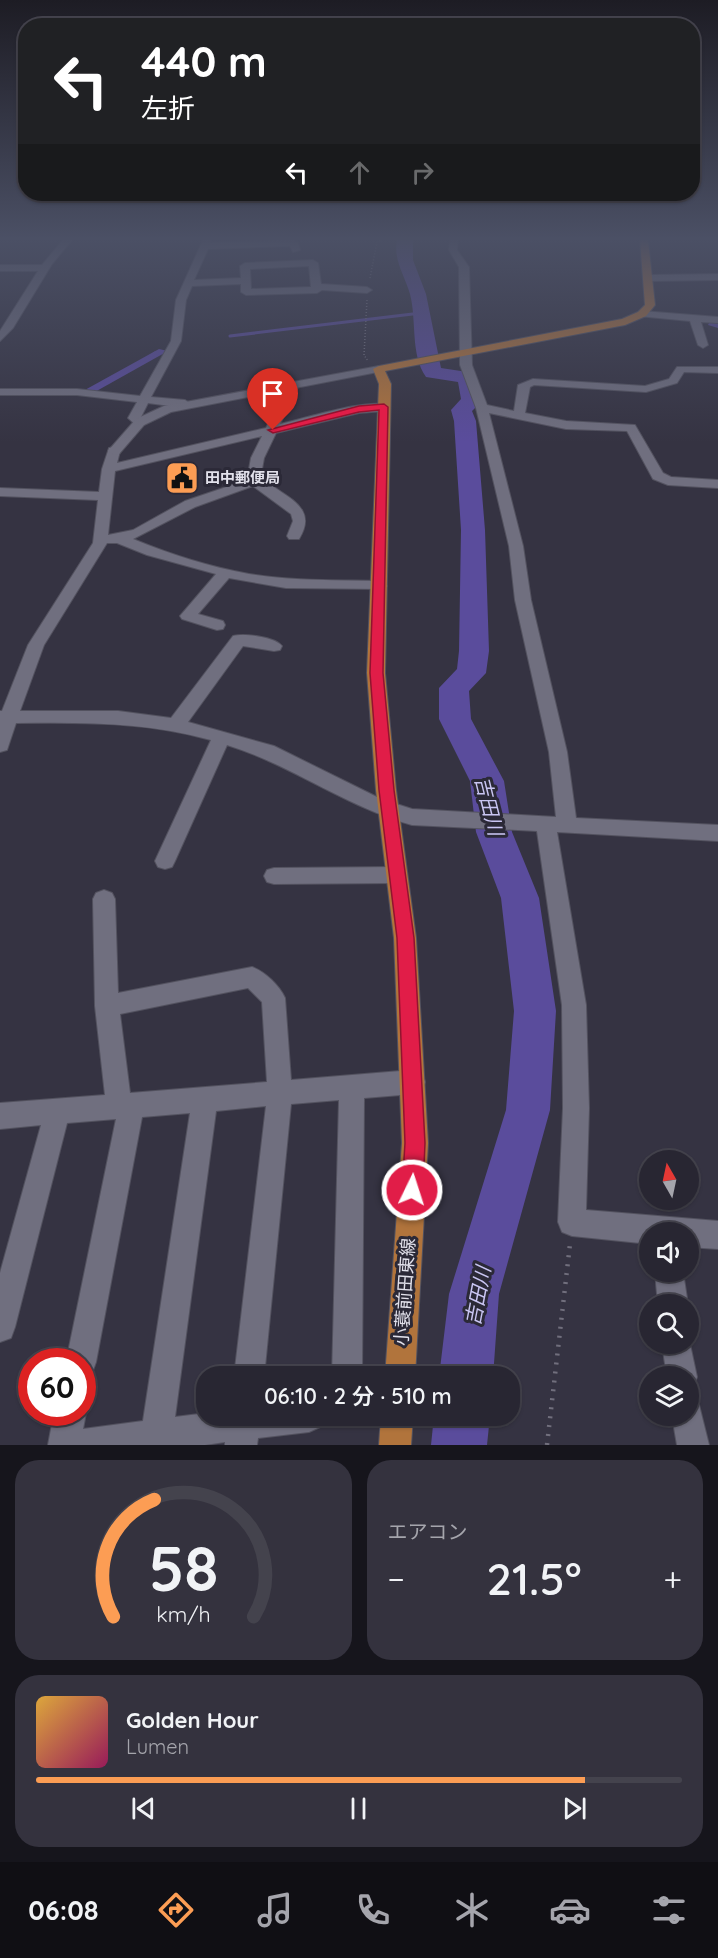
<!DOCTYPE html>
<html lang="ja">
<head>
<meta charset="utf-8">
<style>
  body { margin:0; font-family:Quicksand,"Noto Sans JP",sans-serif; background:#34323e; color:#f1f3f6; height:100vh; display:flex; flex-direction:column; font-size:22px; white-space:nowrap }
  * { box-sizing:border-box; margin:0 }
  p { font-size:20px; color:#a5a5ac }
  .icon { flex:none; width:33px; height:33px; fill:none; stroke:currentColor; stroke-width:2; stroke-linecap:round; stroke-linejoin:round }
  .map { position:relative; height:1445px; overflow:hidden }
  .details { display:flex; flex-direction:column; gap:15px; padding:15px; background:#16151c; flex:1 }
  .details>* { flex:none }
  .guide { position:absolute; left:18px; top:18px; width:682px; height:183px; border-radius:24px; box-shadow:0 2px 4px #0004,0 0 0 2px #44434d; background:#202124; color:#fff; overflow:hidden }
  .needle { width:39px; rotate:351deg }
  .fabs { position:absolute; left:639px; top:1150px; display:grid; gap:12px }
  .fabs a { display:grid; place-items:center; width:60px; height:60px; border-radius:50%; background:#282632; box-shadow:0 2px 4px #0004,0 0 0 2px #44434d; font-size:30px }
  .speed { position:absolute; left:18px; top:1348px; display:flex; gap:12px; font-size:30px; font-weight:700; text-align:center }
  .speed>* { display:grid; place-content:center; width:78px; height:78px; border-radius:50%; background:#282632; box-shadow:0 2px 4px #0004,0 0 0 2px #44434d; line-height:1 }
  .speed .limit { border:9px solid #d22; background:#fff; color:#111 }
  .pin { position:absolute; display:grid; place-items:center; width:51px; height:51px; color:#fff; margin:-62px -26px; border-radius:50% 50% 50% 0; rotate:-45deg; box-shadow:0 0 6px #0007 }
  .pin .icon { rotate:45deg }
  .me { position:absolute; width:66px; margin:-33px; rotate:4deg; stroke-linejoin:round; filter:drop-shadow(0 0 4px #0008) }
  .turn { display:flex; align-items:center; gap:21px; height:126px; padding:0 24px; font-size:27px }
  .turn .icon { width:78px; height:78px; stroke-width:2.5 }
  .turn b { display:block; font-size:42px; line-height:51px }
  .lanes { display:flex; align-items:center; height:57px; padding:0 24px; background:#0003; justify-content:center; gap:30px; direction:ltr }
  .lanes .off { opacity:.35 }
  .big { font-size:45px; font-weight:600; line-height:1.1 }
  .details .card { flex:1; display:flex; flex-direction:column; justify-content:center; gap:9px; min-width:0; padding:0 21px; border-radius:24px; background:#34323e }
  .details .dial { align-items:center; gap:0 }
  .dial svg { height:156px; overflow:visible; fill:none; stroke:#44434d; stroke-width:7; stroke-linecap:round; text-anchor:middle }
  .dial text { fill:#f1f3f6; stroke:none }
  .song { display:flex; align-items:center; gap:18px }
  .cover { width:72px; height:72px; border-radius:9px; background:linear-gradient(135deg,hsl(40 70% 55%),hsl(330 70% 35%)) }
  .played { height:6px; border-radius:3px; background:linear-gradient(90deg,#fc9d54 85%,#44434d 85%) }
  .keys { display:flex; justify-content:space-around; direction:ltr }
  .heat { display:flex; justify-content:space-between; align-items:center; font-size:33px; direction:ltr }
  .details .tiles { flex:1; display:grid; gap:15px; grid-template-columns:1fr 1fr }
  .card:last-child { grid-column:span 2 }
  .trip { position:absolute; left:196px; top:1366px; width:324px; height:60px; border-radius:24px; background:#282632; box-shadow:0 2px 4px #0004,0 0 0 2px #44434d; font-weight:600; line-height:60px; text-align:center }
  .dock { display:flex; height:96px; justify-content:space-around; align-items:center; background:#100f14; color:#a5a5ac }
  .dock .icon { width:42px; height:42px }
  .dock .active { color:#fc9d54 }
  .dock b { font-size:27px; color:#f1f3f6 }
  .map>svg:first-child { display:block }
</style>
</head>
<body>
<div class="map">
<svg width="718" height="1445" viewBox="0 0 718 1445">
  <rect width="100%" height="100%" fill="#353342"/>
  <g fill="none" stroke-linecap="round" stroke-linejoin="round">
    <g stroke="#5a4c9c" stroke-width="3">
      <polyline points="230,336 421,313"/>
      <polyline points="146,360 155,353"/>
    </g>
    <g fill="#5a4c9c" fill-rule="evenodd">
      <polygon points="718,322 718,328 708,325 709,323"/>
      <polygon points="159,349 168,351 93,393 83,391"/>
    </g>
    <g fill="#5a4c9c" fill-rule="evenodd">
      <path d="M397,240h16v20l13,34 15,74 33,5 8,28 -10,10 4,10 9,109 4,121 -3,22 -17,18 2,28 33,62 8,51 27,66 17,113 -6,99 -51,184 -6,83h-54l10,-83 57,-184 8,-99 -13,-113 -25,-66 -6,-51 -31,-62v-31l18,-19 2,-18 2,-121 -7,-109 -3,-11 10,-11 -3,-17 -32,-5c-16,-23 -9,-56 -16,-83 -5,-18 -17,-34 -13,-54z"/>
      <polygon points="434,1416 490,1416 487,1445 431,1445"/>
    </g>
    <g stroke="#53525f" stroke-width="2">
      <g id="street">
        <polygon points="63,240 72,240 52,264 13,328 0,341 0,331 38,271 0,271 0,265 42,265"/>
        <path d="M203,240h8l-1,3 84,-3 4,3 2,7 -7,2 -3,-6 -82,3 -14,31 47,-2 -1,-12 5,-3 68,-3 5,3 3,21 46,3 5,3 -5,3 -45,-3 -5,3 -71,2 -5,-3v-8l-49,2 -6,14 -5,41 -30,56 34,3 6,4 -6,4 -37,-5 -7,14 5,5 -2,3h-8l-8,-7 9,-16 -60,-7h-77v-6h77l63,7 31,-55 5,-41zM309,266l2,21 -60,2 -1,-20z"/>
        <path d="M450,240h8l-1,10 12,17 3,98 15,40 27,6 4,-26 15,-6 112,7 24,-7 8,-12h41v6l-34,-1 -7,11 -31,9 -112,-7 -4,2 -5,26 41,8 69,4 28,48 8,4 47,3v8l-50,-3 -15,-6 -26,-48 -61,-2 -77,-16 34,133 8,54 36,152 9,66 142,7v16l-161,-9 29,173 3,103 -3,102 132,11v28l-30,-2v-14h-38v11l-78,-8 -10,-4 -4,-10 5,-114 -1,-103 -25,-174 -125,-6c-66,-18 -120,-60 -185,-80l-52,116 -3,6 -7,2 -7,-2 -3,-6 56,-121c-64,-18 -128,-18 -195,-17l-9,27 -7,2v-41h2l26,-66 65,-102 5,-43 -98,-4v-8l99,4 3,-23 7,-21 5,-1 6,4 -3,12 149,-35 21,-43 6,-3 6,3 -19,39c20,-4 97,-29 110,-17l-6,4 -25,2 -83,20 -12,25 -4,22 7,2c22,17 51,26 32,57h-10l-2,-3 6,-15 -2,-7 -38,-28 -58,21 -62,32c36,15 77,28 116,35 43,7 87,6 130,7l5,2 3,3 -3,3 -98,-1 -57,-10 -31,36 25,7 2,4 -2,4 -6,1 -35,-11 -2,-3 36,-42 -69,-19 -30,-12h-10l-63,102 -24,66h98l53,7 62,-82c11,-3 42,1 49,10l-2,4 -6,1 -31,-5 -55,76 86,24 107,53 31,10 144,8 -7,-65 -34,-152 -6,-54 -33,-138 -16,-43 -1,-98 -10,-17zM262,436l-11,22 -4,22 -62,21 -52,29 -25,5 7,-64z"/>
        <polygon points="718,274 718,280 648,281 643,278 648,275"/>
        <polygon points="642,311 718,317 718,323 701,322 708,345 703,348 698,345 690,321 638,316 638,312"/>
        <polygon points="397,867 404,869 407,875 404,881 397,883 274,884 267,882 264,876 267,870 274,868"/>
        <path d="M104,890l8,3 3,6 3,94 134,-26c13,5 27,18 33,31l6,82 122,-10 9,3 3,9 -3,9 -9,3 -49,4 -2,279h-30l7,-277 -48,4 -27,273h-30l32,-271 -50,5 -41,306 32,-4v3h118l-5,11 -11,5 -51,6 -1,7h-32v-3l-20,3h-157l6,-32h28v-8l4,8 -3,16 60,-8 47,-308 -48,4 -46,245 -4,11 -10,4v-15h-16l50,-243 -49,4 -52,204 -4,11 -11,4v-69l41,-148 -41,4v-26l105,-8 -10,-89 -2,-107 3,-6zM248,988l14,14 5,80 -137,11 -10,-79z"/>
        <polygon points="655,1272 683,1272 688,1305 658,1305"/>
        <polygon points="688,1335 697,1377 693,1388 688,1390 688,1377 667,1377 662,1344 688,1344"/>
        <polygon points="688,1400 699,1405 709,1445 677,1445 672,1416 688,1416"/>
      </g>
    </g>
    <g stroke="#53525f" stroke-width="2">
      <polygon id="secondary" points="379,366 383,367 383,371 171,412 144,425 119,454 114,455 108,451 136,419 164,406"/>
    </g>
    <g stroke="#53525f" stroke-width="2">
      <g id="primary">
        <polygon points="640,240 648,240 655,305 646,316 625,325 385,371 391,384 385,673 396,790 416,938 428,1143 415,1377 385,1377 402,1143 394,938 376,790 367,673 379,384 373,369 379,366 622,319 638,312 645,305"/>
        <polygon points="381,1416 413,1416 411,1445 379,1445"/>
      </g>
    </g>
    <g stroke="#716f7d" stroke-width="1.5" stroke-dasharray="1 2" stroke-linecap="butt">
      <polyline points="370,278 377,242 381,240"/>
      <polyline points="367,300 364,355 368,361"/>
    </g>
    <polyline stroke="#716f7d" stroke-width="4.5" stroke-dasharray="2 7" stroke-linecap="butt" points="547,1445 570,1244"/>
    <use href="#street" fill="#706f7f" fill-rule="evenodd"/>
    <use href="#secondary" fill="#706f7f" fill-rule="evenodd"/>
    <use href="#primary" fill="#b1743c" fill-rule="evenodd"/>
  </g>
  <linearGradient id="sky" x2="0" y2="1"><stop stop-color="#1d1c24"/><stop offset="0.54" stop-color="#4b5065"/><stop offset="1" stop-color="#4b5065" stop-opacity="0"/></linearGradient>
  <rect width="718" height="442" fill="url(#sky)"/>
  <polygon fill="#e11d48" stroke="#92132f" stroke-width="1.5" points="384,404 388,407 383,673 394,790 414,938 425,1143 423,1190 420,1197 412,1200 405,1197 402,1190 405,1143 397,938 379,790 370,673 379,410 359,412 273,433 268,430 359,406"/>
  <defs>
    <g id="civic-square" transform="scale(1.725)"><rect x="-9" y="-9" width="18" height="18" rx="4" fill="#fc9d54" stroke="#2b2937"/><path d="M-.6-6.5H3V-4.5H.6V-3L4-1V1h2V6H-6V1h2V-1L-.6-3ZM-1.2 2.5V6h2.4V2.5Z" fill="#111"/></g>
  </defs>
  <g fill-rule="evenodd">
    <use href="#civic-square" x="182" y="478"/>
  </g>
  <g text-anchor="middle" stroke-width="6" stroke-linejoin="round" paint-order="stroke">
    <g font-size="15" font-weight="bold" fill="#e2e1eb" stroke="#2b2937" text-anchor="start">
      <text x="205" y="483">田中郵便局</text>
    </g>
    <g font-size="18" fill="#e2e1eb" stroke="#2b2937">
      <text transform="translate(405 1292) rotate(-86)" y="6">小蓑前田東線</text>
    </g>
    <g font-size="20" font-style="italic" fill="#c9c5f2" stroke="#2b2937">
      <text transform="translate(489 806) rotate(76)" y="7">吉田川</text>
      <text transform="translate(478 1296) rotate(-79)" y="7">吉田川</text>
    </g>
  </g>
</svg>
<div class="fabs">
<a><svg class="needle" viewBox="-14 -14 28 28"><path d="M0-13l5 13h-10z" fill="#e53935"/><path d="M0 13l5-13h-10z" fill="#a5a5ac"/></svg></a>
<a><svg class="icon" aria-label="sound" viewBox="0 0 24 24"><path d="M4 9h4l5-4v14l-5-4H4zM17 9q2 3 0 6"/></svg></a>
<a><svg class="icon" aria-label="search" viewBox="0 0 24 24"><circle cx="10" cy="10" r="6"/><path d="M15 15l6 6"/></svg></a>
<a><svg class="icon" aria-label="layers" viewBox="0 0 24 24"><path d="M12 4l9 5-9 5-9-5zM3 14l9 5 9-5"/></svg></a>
</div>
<div class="speed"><div class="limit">60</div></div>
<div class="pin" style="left:273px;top:430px;background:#d93025"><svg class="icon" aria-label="arrive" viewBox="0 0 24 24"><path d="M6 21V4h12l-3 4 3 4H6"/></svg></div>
<svg class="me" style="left:412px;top:1190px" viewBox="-20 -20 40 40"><circle r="17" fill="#e11d48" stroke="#fff" stroke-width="3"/><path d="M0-11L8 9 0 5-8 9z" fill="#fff"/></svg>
<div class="trip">06:10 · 2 分 · 510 m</div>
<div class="guide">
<div class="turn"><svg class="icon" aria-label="left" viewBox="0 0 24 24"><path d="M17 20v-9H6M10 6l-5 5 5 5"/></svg><div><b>440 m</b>左折</div></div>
<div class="lanes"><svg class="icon" aria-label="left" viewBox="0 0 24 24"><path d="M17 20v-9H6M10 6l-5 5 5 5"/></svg><svg class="icon off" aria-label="ahead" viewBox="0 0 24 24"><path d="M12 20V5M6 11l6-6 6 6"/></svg><svg class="icon off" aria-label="right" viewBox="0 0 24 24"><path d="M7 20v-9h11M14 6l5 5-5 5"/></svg></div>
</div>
</div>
<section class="details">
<div class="tiles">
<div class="card dial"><svg viewBox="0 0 100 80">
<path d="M14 69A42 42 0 1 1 86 69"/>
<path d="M14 69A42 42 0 0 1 35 9" stroke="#fc9d54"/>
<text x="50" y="56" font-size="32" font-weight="700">58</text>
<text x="50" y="72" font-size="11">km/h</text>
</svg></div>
<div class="card"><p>エアコン</p>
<div class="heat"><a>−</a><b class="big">21.5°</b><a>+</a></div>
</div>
<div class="card">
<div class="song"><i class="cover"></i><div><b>Golden Hour</b><p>Lumen</p></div></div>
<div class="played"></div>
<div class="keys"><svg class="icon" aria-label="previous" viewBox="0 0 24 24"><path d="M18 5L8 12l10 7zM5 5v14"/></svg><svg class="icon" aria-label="pause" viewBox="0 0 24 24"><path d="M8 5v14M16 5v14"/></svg><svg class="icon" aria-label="next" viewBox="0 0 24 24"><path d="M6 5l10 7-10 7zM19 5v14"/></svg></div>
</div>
</div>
</section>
<nav class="dock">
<b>06:08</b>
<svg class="icon active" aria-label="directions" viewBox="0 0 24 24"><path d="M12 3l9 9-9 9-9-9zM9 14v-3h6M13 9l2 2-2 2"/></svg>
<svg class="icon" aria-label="music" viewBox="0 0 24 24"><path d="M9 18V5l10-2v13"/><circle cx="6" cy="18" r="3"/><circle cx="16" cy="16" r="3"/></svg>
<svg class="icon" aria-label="phone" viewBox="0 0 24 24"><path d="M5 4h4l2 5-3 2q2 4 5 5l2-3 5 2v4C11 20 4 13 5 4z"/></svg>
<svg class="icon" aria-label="climate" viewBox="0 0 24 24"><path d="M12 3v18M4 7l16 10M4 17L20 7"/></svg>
<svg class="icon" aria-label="car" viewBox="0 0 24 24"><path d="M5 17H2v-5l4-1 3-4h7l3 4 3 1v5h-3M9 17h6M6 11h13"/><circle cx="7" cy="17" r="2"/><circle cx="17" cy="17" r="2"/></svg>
<svg class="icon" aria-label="filters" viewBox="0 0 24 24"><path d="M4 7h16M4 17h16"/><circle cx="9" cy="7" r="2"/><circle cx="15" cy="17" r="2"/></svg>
</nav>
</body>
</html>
